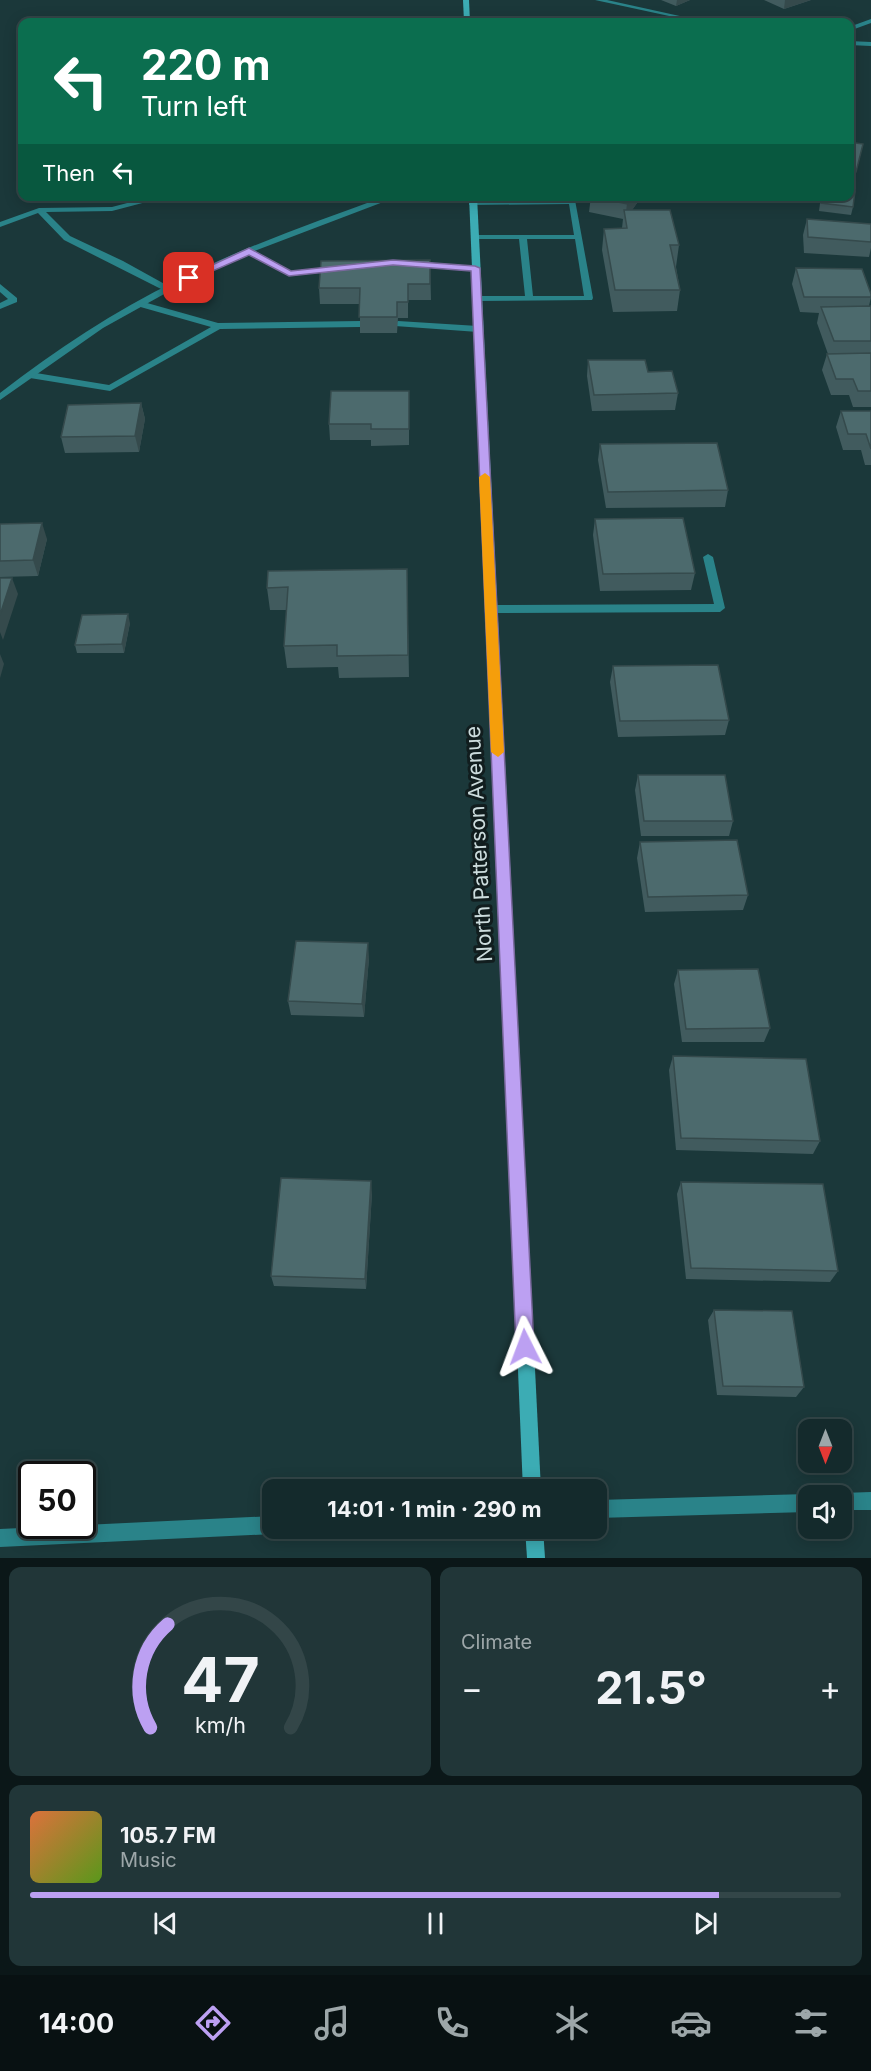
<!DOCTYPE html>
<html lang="en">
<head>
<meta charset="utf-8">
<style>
  body { margin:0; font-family:Inter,sans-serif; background:#213638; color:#f1f3f6; height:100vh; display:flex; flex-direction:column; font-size:22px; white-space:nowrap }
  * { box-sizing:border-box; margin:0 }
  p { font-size:20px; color:#9da7a9 }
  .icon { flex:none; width:33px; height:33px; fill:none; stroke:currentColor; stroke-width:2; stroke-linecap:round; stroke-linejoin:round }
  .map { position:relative; height:1558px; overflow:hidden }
  .details { display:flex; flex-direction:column; gap:9px; padding:9px; background:#0b1718; flex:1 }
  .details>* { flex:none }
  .hud { position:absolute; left:18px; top:18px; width:836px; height:183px; border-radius:12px; box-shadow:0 3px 15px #0003,0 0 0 2px #334648; background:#0b6e4f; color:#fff; overflow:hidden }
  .needle { width:39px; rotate:180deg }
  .fabs { position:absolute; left:798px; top:1419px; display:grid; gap:12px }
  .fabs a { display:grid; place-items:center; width:54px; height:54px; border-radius:12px; background:#142a2c; box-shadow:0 3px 15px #0003,0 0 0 2px #334648; font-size:30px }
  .speed { position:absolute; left:18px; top:1461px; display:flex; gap:12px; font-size:30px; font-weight:700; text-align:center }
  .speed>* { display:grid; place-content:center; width:78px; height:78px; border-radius:50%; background:#142a2c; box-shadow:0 3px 15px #0003,0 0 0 2px #334648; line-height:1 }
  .speed .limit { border:3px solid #111; border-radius:9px; background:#fff; color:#111 }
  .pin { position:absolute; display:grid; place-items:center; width:51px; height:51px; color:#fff; margin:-26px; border-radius:12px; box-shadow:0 3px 9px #0006 }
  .me { position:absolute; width:66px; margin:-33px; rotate:357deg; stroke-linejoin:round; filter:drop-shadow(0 0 4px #0008) }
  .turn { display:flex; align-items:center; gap:21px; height:126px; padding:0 24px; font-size:27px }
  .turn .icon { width:78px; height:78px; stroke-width:2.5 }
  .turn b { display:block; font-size:42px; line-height:51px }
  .then { display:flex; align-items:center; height:57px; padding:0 24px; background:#0003; gap:12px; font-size:22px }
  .big { font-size:45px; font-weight:700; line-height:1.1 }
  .details .card { flex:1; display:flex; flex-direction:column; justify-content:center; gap:9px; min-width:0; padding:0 21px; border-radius:12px; background:#213638 }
  .details .dial { align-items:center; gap:0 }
  .dial svg { height:156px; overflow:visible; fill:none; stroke:#334648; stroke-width:7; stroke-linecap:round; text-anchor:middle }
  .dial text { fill:#f1f3f6; stroke:none }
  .song { display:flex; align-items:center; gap:18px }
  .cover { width:72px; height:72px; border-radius:9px; background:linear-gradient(135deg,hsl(20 70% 55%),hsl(90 70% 35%)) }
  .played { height:6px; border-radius:3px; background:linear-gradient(90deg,#bca0f2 85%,#334648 85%) }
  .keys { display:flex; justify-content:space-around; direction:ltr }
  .heat { display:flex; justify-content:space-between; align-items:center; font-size:33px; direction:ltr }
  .details .tiles { flex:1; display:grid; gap:9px; grid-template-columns:1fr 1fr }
  .card:last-child { grid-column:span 2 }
  .trip { position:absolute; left:262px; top:1479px; width:345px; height:60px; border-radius:12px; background:#142a2c; box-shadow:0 3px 15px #0003,0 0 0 2px #334648; font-weight:700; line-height:60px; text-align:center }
  .menu { display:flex; height:96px; justify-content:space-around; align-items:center; background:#081112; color:#9da7a9 }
  .menu .icon { width:42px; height:42px }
  .menu .current { color:#bca0f2 }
  .menu b { font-size:27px; color:#f1f3f6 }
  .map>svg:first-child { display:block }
</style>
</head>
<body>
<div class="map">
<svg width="871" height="1558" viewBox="0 0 871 1558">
  <rect width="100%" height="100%" fill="#1b383a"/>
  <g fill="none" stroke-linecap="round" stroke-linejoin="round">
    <g fill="#2a8389" fill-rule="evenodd">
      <polygon points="154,196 169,196 112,211 46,212 70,236 123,261 170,287 171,289 167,292 64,240 38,213 0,227 0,222 39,208 112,207"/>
      <path d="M575,200l18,98 -1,2 -118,1 -1,-2 4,-3h48l-6,-57h-48v-4h103l-5,-31 -97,1h-3v-4zM527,239h48l9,57h-51z"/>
      <polygon points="246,249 252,249 290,271 335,267 339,269 335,271 289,276 246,253"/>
      <polygon points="412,262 475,266 479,268 475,270 415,266 412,266"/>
      <polygon points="0,284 17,298 17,302 0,309 0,303 8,299 0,292"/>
      <polygon points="140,301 218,323 360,321 364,324 360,327 220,329 110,391 30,378 25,375 30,372 109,385 211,327 137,306 137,302"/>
      <polygon points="398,321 478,326 482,329 478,332 395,326 394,324"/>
      <polygon points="708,554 713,557 725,608 720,612 491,613 486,609 491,605 714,604 703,557"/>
    </g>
    <g fill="#2a8389" fill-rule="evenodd">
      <polygon points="595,0 607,0 707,22 697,22"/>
      <polygon points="871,19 871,23 849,31 849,27"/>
      <polygon points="849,41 871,42 871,46 849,45"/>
      <polygon points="871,1492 871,1510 842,1510 842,1496 837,1496 842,1493"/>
      <polygon points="808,1494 811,1496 808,1496 808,1512 597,1518 597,1500"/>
      <polygon points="273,1516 273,1528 280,1528 279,1531 273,1534 0,1547 0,1529"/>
    </g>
    <path fill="#2a8389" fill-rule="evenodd" d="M386,196h13l-142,54 -73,33 -81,45 -103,72v-7c56,-43 114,-82 178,-113 67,-34 138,-58 208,-84z"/>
    <g fill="#3cacb4" fill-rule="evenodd">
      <polygon points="463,0 469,0 470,22 464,22"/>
      <polygon points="469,196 477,196 541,1490 523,1490"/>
      <polygon points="525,1528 543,1528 545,1558 527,1558"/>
    </g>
  </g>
  <g fill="#415b5e">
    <polygon points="661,0 690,0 676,6"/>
    <polygon points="764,0 811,0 784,9"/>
    <polygon points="849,142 863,144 852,187 849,187"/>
    <polygon points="591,196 642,196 632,210 679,245 676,267 680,290 677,311 613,312 602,250 604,229 622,228 623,219 589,212"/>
    <polygon points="821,196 849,196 853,207 851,215 819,211"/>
    <polygon points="807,219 871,227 871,248 869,257 804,253 803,235"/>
    <polygon points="430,260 431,300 408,300 408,318 398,318 397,333 360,333 360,304 320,304 319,288"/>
    <polygon points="796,268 871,297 869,306 871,307 871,407 853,407 849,395 831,395 822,370 827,354 828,354 817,323 819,313 800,312 792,284"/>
    <polygon points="588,360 648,372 678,393 675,410 592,411 587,376"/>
    <polygon points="409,391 409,445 371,446 371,440 330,440 329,424"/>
    <polygon points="141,403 145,419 139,452 65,453 61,437"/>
    <polygon points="841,411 871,411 871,465 865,465 861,450 843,450 836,427"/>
    <polygon points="600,444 728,490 725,507 606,508 598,460"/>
    <polygon points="595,519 695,573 691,590 600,591 593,535"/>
    <polygon points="0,524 47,539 38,576 0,577"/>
    <polygon points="407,569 409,677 339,678 338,667 287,668 284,646 287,610 270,610 267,588"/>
    <polygon points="130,623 124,653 77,653 75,645"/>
    <polygon points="613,666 729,720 725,735 618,737 610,682"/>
    <polygon points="638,775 733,821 729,836 641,836 635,790"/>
    <polygon points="640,842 748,895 743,910 645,912 637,858"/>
    <polygon points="369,958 364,1017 291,1015 288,1001"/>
    <polygon points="678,970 770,1028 764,1042 682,1042 674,984"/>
    <polygon points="673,1056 820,1141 813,1154 676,1150 669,1070"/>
    <polygon points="681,1182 838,1271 830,1282 686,1279 677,1194"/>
    <polygon points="372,1193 366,1289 274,1286 271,1276"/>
    <polygon points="714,1310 804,1387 796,1397 717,1395 708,1320"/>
  </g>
  <g fill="#354a4c">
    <polygon points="677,0 690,0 676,6"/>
    <polygon points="785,0 811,0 784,9"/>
    <polygon points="633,196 642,196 625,220 627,204"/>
    <polygon points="141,403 145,419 139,452 135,436"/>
    <polygon points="42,523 47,539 38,576 33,560"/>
    <polygon points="12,578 18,594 3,640 0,632 0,615"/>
    <polygon points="128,614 130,623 124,653 122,644"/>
    <polygon points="0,654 4,664 0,678"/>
    <polygon points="368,943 369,958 364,1017 362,1004"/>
    <polygon points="371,1181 372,1193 366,1289 365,1279"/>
  </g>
  <g fill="#4c6a6d" stroke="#354a4c" stroke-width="1.5">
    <polygon points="849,142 863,144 856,172 849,171"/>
    <polygon points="849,190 855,191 853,207 821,203 822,196 849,196"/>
    <polygon points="591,196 633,196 627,204"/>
    <polygon points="624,210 670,210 679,245 670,245 680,290 615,290 604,229 627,228"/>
    <polygon points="807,219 871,224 871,242 808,237"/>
    <polygon points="430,260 430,284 408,284 408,302 397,302 397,317 359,317 360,288 319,288 321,261"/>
    <polygon points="796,268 862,269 871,294 871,297 804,297"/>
    <polygon points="871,306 871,341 834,341 821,307"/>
    <polygon points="871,353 871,391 858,391 853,379 836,379 827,354"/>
    <polygon points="588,360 645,360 648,372 672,371 678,393 594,395"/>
    <polygon points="331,391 409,391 409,429 371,429 371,424 329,424"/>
    <polygon points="141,403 135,436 61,437 68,405"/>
    <polygon points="841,411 871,411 871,449 866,434 848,434"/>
    <polygon points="717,443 728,490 608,492 600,444"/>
    <polygon points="683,518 695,573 603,574 595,519"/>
    <polygon points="42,523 33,560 0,561 0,524"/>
    <polygon points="407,569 408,655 337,656 337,645 284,646 288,587 267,588 268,571"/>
    <polygon points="0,578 12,578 0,615"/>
    <polygon points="128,614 122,644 75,645 82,615"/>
    <polygon points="718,665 729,720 620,721 613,666"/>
    <polygon points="638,775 725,775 733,821 644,821"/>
    <polygon points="737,840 748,895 648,897 640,842"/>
    <polygon points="296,941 368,943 362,1004 288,1001"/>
    <polygon points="758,969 770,1028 686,1029 678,970"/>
    <polygon points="673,1056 806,1059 820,1141 681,1138"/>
    <polygon points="281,1178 371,1181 365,1279 271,1276"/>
    <polygon points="681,1182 823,1184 838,1271 691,1268"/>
    <polygon points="714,1310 792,1311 804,1387 723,1386"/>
  </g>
  <polygon fill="#bca0f2" stroke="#7a689d" stroke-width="1.5" points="249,248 291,271 393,260 475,266 480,268 534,1347 532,1353 525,1356 519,1353 516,1347 471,271 393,265 289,276 249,255 192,280 184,278"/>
  <polygon fill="#f59e0b" points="485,473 490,477 504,752 498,757 491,752 479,477"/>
  <g text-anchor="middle" stroke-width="6" stroke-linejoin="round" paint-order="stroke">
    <g font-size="21" fill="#ccdcdd" stroke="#111d1e">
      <text transform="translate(479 844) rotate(-93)" y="7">North Patterson Avenue</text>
    </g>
  </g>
</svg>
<div class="fabs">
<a><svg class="needle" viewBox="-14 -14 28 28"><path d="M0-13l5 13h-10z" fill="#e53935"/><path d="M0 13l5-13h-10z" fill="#9da7a9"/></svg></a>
<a><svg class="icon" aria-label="sound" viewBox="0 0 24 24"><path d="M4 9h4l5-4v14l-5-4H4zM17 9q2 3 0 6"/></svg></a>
</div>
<div class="speed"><div class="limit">50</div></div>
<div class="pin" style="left:189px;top:278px;background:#d93025"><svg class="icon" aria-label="arrive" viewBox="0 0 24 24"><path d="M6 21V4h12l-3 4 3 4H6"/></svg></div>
<svg class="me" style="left:525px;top:1347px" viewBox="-20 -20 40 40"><path d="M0-17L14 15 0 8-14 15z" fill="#bca0f2" stroke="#fff" stroke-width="4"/></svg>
<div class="trip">14:01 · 1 min · 290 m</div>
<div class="hud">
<div class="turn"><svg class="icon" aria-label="left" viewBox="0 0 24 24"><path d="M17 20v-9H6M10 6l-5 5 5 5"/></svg><div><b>220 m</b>Turn left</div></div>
<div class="then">Then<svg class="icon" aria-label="left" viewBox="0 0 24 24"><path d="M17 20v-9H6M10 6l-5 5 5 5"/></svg></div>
</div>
</div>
<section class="details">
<div class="tiles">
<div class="card dial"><svg viewBox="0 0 100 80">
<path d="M14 69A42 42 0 1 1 86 69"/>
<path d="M14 69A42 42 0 0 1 23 16" stroke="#bca0f2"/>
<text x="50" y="56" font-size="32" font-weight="700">47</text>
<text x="50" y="72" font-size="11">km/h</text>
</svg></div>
<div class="card"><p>Climate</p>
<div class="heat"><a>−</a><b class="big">21.5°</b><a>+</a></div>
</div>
<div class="card">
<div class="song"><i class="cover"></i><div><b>105.7 FM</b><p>Music</p></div></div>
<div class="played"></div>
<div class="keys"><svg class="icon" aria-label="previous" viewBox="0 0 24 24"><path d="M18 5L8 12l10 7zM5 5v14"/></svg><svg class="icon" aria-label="pause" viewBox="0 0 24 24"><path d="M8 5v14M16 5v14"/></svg><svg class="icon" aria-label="next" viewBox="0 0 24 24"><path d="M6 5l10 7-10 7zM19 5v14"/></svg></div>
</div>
</div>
</section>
<nav class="menu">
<b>14:00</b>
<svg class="icon current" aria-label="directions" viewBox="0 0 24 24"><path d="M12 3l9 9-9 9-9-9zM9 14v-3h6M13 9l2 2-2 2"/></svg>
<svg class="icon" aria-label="music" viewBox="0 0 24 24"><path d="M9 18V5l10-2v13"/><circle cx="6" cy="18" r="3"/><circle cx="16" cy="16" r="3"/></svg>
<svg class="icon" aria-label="phone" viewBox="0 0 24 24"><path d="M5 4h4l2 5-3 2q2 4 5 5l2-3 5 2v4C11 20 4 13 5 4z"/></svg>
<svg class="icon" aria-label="climate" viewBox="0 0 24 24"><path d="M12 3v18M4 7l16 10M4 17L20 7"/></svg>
<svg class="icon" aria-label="car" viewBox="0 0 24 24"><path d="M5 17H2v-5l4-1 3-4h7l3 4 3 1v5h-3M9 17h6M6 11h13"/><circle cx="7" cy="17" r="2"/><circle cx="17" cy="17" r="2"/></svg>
<svg class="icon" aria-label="filters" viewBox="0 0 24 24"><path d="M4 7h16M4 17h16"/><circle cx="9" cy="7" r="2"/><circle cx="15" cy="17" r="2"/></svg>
</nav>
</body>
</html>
